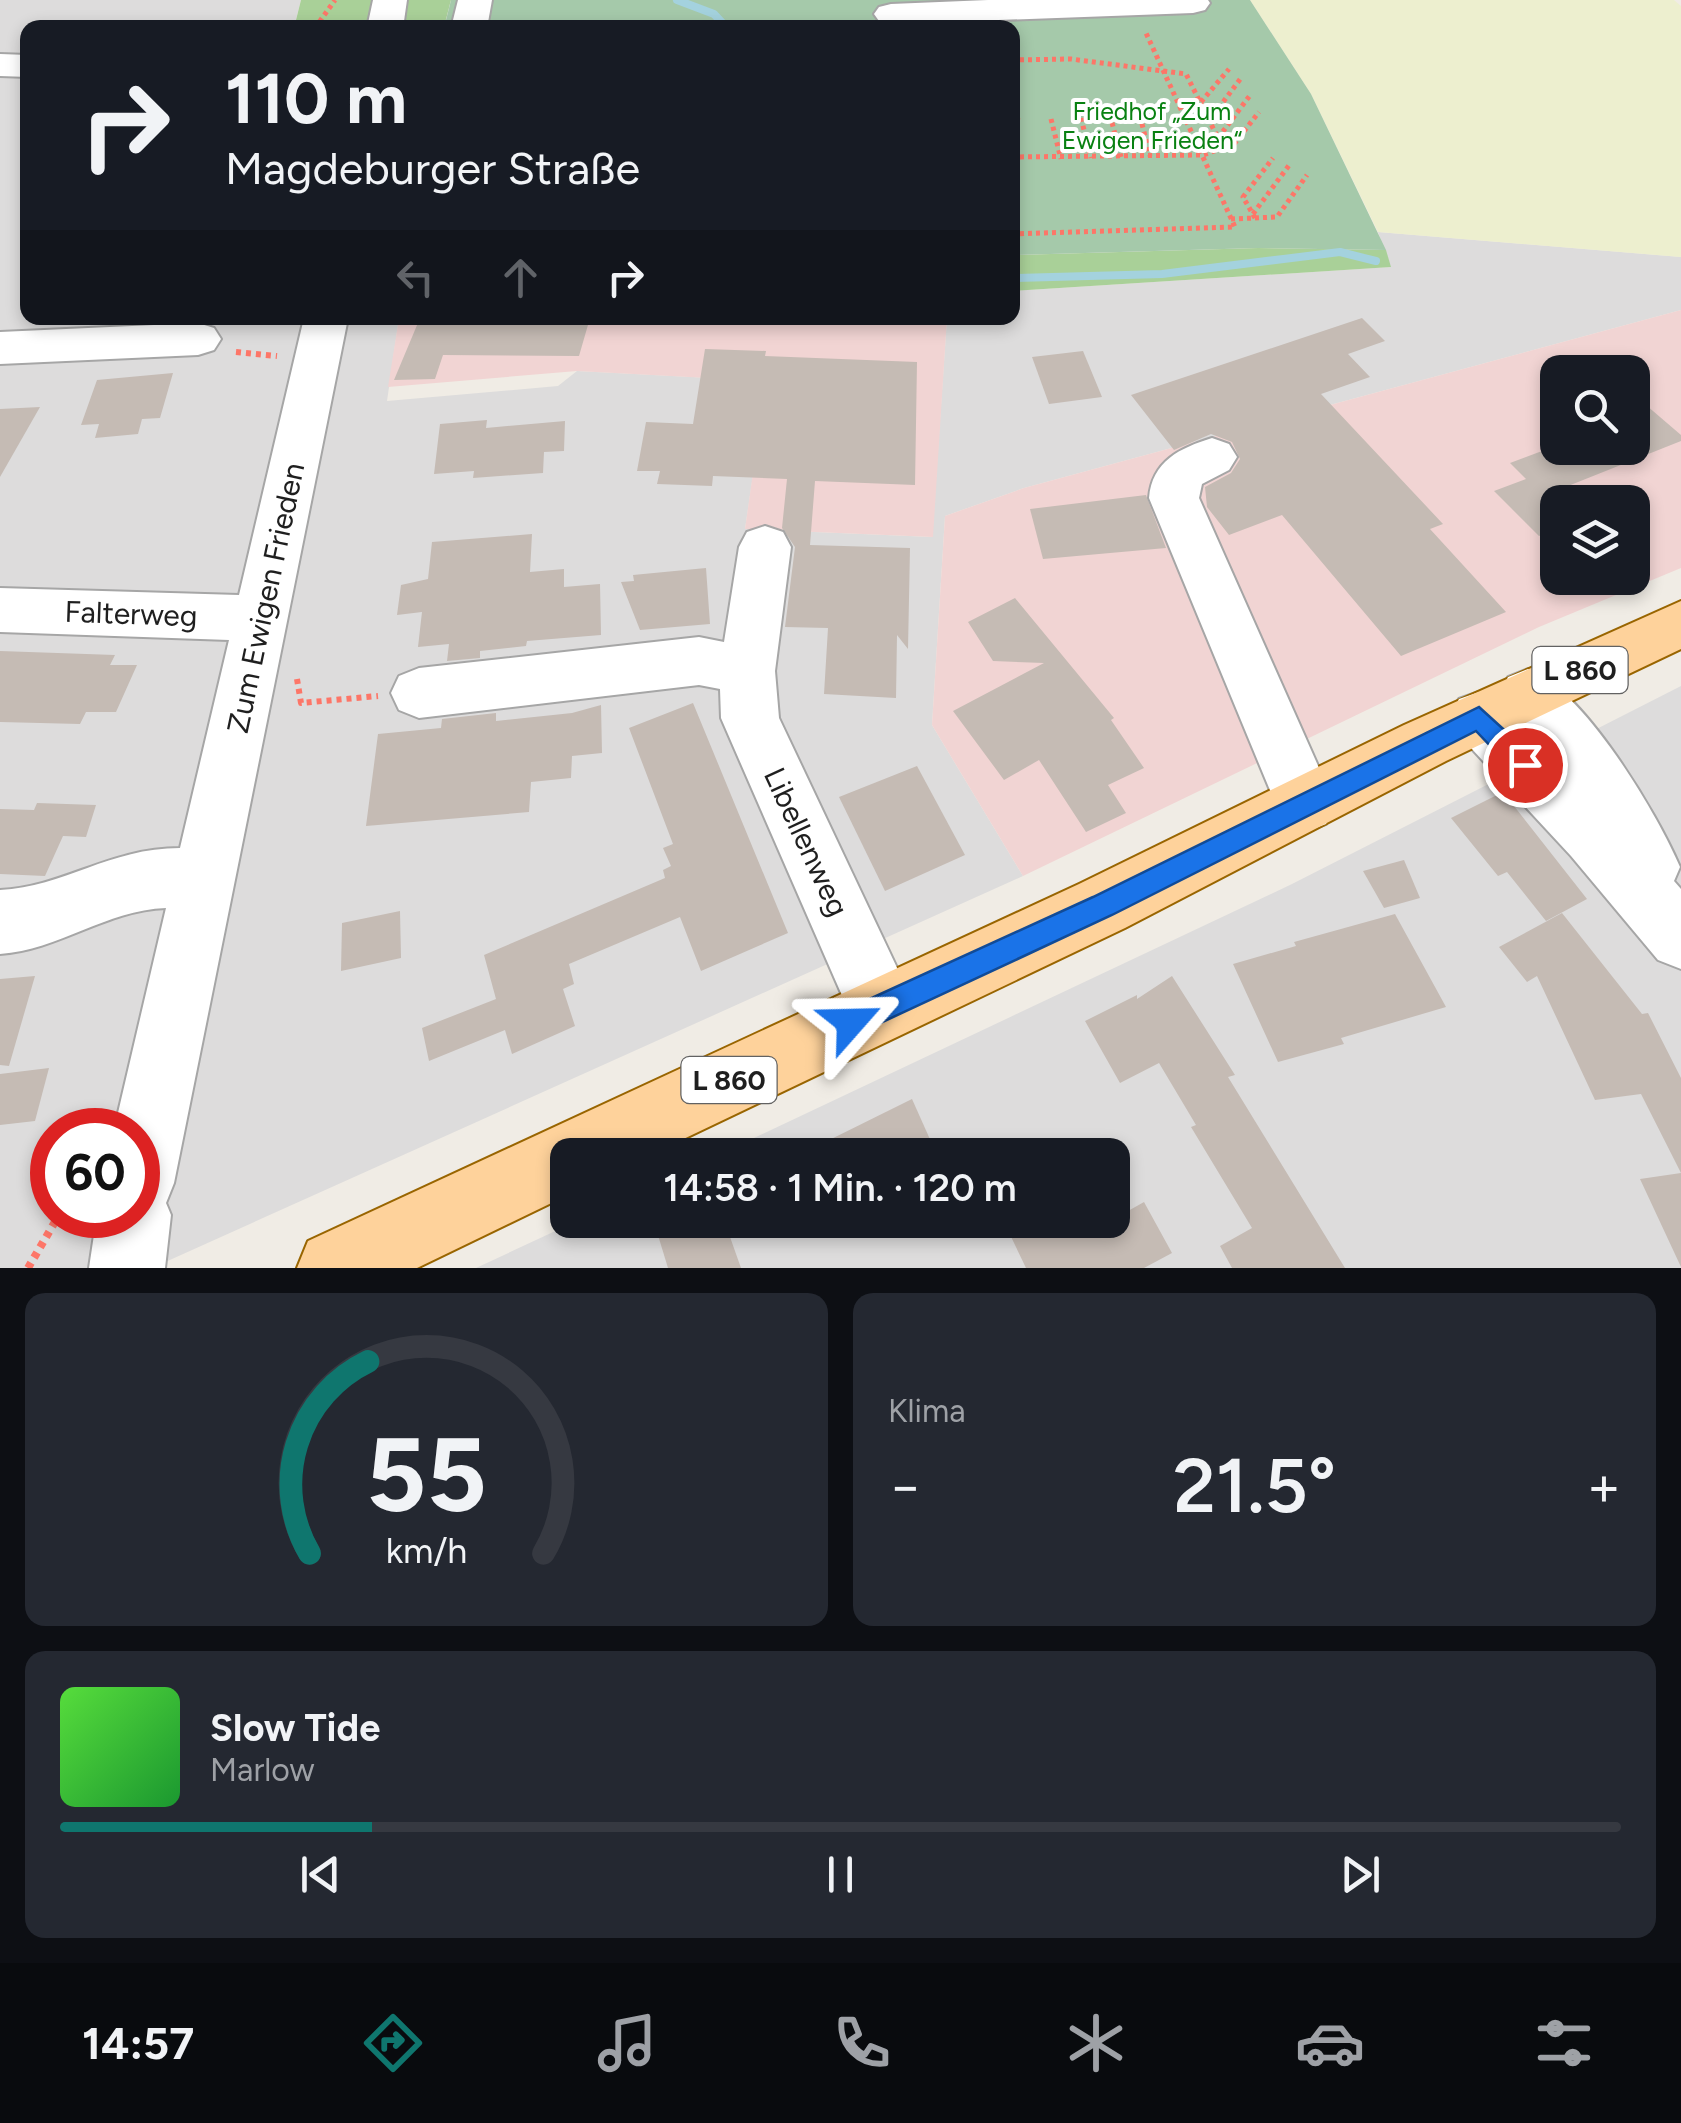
<!DOCTYPE html>
<html lang="de">
<head>
<meta charset="utf-8">
<style>
  body { margin:0; font-family:Figtree,sans-serif; background:#242831; color:#f1f3f6; height:100vh; display:flex; flex-direction:column; font-size:38px; white-space:nowrap }
  * { box-sizing:border-box; margin:0 }
  p { font-size:32px; color:#9ea1a6 }
  .icon { flex:none; width:55px; height:55px; fill:none; stroke:currentColor; stroke-width:2; stroke-linecap:round; stroke-linejoin:round }
  .map { position:relative; height:1268px; overflow:hidden }
  .sheet { display:flex; flex-direction:column; gap:25px; padding:25px; background:#0d0f14; flex:1 }
  .sheet>* { flex:none }
  .top-card { position:absolute; left:20px; top:20px; width:1000px; height:305px; border-radius:20px; box-shadow:0 5px 15px #0003; background:#171b24; color:#f1f3f6; overflow:hidden }
  .tools { position:absolute; left:1540px; top:355px; display:grid; gap:20px }
  .tools a { display:grid; place-items:center; width:110px; height:110px; border-radius:20px; background:#171b24; box-shadow:0 5px 15px #0003; font-size:50px }
  .speed { position:absolute; left:30px; top:1108px; display:flex; gap:20px; font-size:50px; font-weight:700; text-align:center }
  .speed>* { display:grid; place-content:center; width:130px; height:130px; border-radius:50%; background:#171b24; box-shadow:0 5px 15px #0003; line-height:1 }
  .speed .limit { border:15px solid #d22; background:#fff; color:#111 }
  .pin { position:absolute; display:grid; place-items:center; width:85px; height:85px; color:#fff; margin:-42px; border:5px solid #fff; border-radius:50%; box-shadow:0 2px 10px #0007 }
  .me { position:absolute; width:110px; margin:-55px; rotate:65deg; stroke-linejoin:round; filter:drop-shadow(0 0 8px #0008) }
  .turn { display:flex; align-items:center; gap:35px; height:210px; padding:0 40px; font-size:45px }
  .turn .icon { width:130px; height:130px; stroke-width:2.5 }
  .turn b { display:block; font-size:70px; line-height:85px }
  .lanes { display:flex; align-items:center; height:95px; padding:0 40px; background:#0003; justify-content:center; gap:50px; direction:ltr }
  .lanes .off { opacity:.35 }
  .big { font-size:75px; font-weight:600; line-height:1.1 }
  .sheet .card { flex:1; display:flex; flex-direction:column; justify-content:center; gap:15px; min-width:0; padding:0 35px; border-radius:20px; background:#242831 }
  .sheet .dial { align-items:center; gap:0 }
  .dial svg { height:260px; overflow:visible; fill:none; stroke:#363941; stroke-width:7; stroke-linecap:round; text-anchor:middle }
  .dial text { fill:#f1f3f6; stroke:none }
  .song { display:flex; align-items:center; gap:30px }
  .cover { width:120px; height:120px; border-radius:15px; background:linear-gradient(135deg,hsl(110 70% 55%),hsl(130 70% 35%)) }
  .played { height:10px; border-radius:5px; background:linear-gradient(90deg,#0f766e 20%,#363941 20%) }
  .keys { display:flex; justify-content:space-around; direction:ltr }
  .heat { display:flex; justify-content:space-between; align-items:center; font-size:55px; direction:ltr }
  .sheet .tiles { flex:1; display:grid; gap:25px; grid-template-columns:1fr 1fr }
  .card:last-child { grid-column:span 2 }
  .trip { position:absolute; left:550px; top:1138px; width:580px; height:100px; border-radius:20px; background:#171b24; box-shadow:0 5px 15px #0003; font-weight:600; line-height:100px; text-align:center }
  .dock { display:flex; height:160px; justify-content:space-around; align-items:center; background:#090b0e; color:#9ea1a6 }
  .dock .icon { width:70px; height:70px }
  .dock .current { color:#0f766e }
  .dock b { font-size:45px; color:#f1f3f6 }
  .map>svg:first-child { display:block }
</style>
</head>
<body>
<div class="map">
<svg width="1681" height="1268" viewBox="0 0 1681 1268">
  <rect width="100%" height="100%" fill="#f0ece5"/>
  <g fill="#dddcdc" fill-rule="evenodd">
    <path d="M0,0h301l-7,27 -266,1v290h371l-12,83 171,-15 19,-15 190,10 -22,148 187,8 15,-219h65l1,-27 377,-24 -12,-35 303,25v53l-657,178 -79,28 -13,209 91,151 -871,392h-152zM52,1130h86v85h-86z"/>
    <polygon points="1681,686 1681,1268 476,1268 579,1220 1112,1220 1112,1155 718,1155 1292,884"/>
  </g>
  <g fill="#f1d4d3" fill-rule="evenodd">
    <path d="M1681,310v258l-142,59 -516,249 -91,-151 13,-209 79,-28zM1558,372h74v76h-74zM1558,502h74v76h-74z"/>
    <polygon points="399,318 947,318 933,537 745,529 766,381 577,371 388,387"/>
  </g>
  <polygon fill="#edefcf" points="1250,0 1674,0 1681,6 1681,257 1378,232 1311,94"/>
  <g fill="#a9d098">
    <polygon points="301,0 451,0 444,27 294,28"/>
    <polygon points="1258,248 1386,250 1391,267 1013,291 1013,255"/>
  </g>
  <polygon fill="#a5c9aa" points="451,0 1250,0 1311,94 1386,250 1258,248 1013,255 1012,28 444,28"/>
  <g fill="none" stroke-linecap="round" stroke-linejoin="round">
    <g stroke="#a4d2de" stroke-width="8">
      <polyline points="677,0 714,14 727,28"/>
      <polyline points="1012,278 1162,274 1340,252 1376,261"/>
    </g>
  </g>
  <g fill="#c5bbb4">
    <polygon points="420,318 590,318 579,356 443,355 435,379 394,380"/>
    <polygon points="1362,318 1385,341 1348,354 1370,377 1321,394 1443,524 1430,529 1506,612 1401,656 1282,515 1229,535 1207,507 1205,487 1231,473 1240,459 1232,442 1211,434 1174,450 1131,395"/>
    <polygon points="705,349 766,351 765,356 917,362 915,485 815,481 810,545 910,548 908,649 897,635 896,698 824,694 828,628 785,627 795,547 782,528 787,479 713,476 712,486 657,484 660,471 637,471 646,422 693,424"/>
    <polygon points="1083,351 1102,397 1049,404 1032,357"/>
    <polygon points="173,373 160,418 142,419 138,434 95,438 99,424 81,425 97,380"/>
    <polygon points="1632,393 1681,435 1681,441 1558,490 1558,529 1539,536 1494,491 1526,479 1510,463 1550,448 1632,448"/>
    <polygon points="40,407 0,477 0,409"/>
    <polygon points="487,420 486,428 565,421 564,451 544,452 543,473 473,478 474,471 434,474 440,424"/>
    <polygon points="1146,495 1166,548 1043,559 1030,509"/>
    <polygon points="532,534 530,572 564,569 564,587 600,584 601,635 527,641 526,646 480,651 480,658 447,661 449,644 418,647 422,612 397,615 401,585 428,579 432,542"/>
    <polygon points="706,568 710,624 640,630 621,582 634,581 633,575"/>
    <polygon points="1015,598 1114,718 1111,720 1144,768 1108,785 1126,813 1086,832 1039,760 1004,780 953,711 1044,663 993,661 968,622"/>
    <polygon points="0,651 115,655 110,665 137,665 116,712 86,712 80,724 0,722"/>
    <polygon points="693,703 788,933 701,971 680,917 569,964 574,984 563,989 575,1026 512,1054 505,1030 429,1061 422,1028 496,999 484,955 665,878 663,870 671,866 663,848 673,844 629,728"/>
    <polygon points="601,705 602,753 572,756 571,778 531,782 529,812 366,826 378,734 441,728 442,719 496,713 496,721 572,713"/>
    <polygon points="917,766 965,855 885,891 839,797"/>
    <polygon points="1503,792 1587,899 1546,921 1507,872 1498,876 1451,818"/>
    <polygon points="37,803 96,805 86,837 63,836 45,876 0,874 0,809 34,810"/>
    <polygon points="1404,860 1420,898 1384,908 1363,871"/>
    <polygon points="400,911 401,958 341,971 342,923"/>
    <polygon points="1562,913 1642,1014 1648,1013 1681,1078 1681,1267 1640,1179 1681,1173 1641,1094 1595,1100 1537,976 1527,982 1499,947"/>
    <polygon points="1395,914 1446,1007 1341,1038 1344,1044 1278,1062 1233,964 1296,946 1294,942"/>
    <polygon points="35,976 9,1066 0,1065 0,979"/>
    <polygon points="1172,976 1235,1075 1228,1077 1345,1268 1232,1268 1220,1246 1252,1228 1191,1127 1196,1125 1159,1063 1120,1083 1085,1021 1137,995 1137,999"/>
    <polygon points="49,1068 35,1121 0,1125 0,1074"/>
    <polygon points="912,1099 937,1155 799,1155"/>
    <polygon points="1144,1202 1172,1253 1144,1268 1026,1268 1003,1220 1112,1220"/>
    <polygon points="681,1220 724,1220 741,1268 668,1268 657,1232"/>
  </g>
  <g fill="none" stroke-linecap="round" stroke-linejoin="round">
    <g stroke="#a6a6a6" stroke-width="4">
      <g id="minor">
        <polygon points="373,0 407,0 403,28 367,28"/>
        <polygon points="458,0 492,0 487,28 451,28"/>
        <polygon points="988,0 1208,0 1210,3 1205,10 1193,13 891,24 879,21 874,14 879,7 891,4"/>
        <polygon points="0,54 28,55 28,77 0,76"/>
        <path d="M304,318h44l-174,865 -8,20 5,12 -6,53h-76l8,-53h41v-85h-24l52,-222c-60,2 -107,42 -166,46v-64c64,-3 109,-42 180,-42l49,-208 -229,-8v-44l239,7z"/>
        <polygon points="198,323 214,328 221,339 214,350 198,355 0,364 0,332"/>
        <path d="M1212,438l17,6 8,13 -8,13 -27,14 -3,14 136,306 -9,20 -21,8 -21,-8 -135,-326c3,-37 31,-50 63,-60z"/>
        <polygon points="765,526 783,532 791,547 775,671 779,718 916,1008 906,1032 882,1042 858,1032 721,718 720,689 699,685 419,718 399,710 391,693 399,676 419,668 699,637 724,642 739,547 747,532"/>
        <path d="M1528,669c55,20 129,144 152,198l-6,14 7,8v80l-23,-9 -87,-104 -112,-121 -9,-18 9,-18 20,-7 25,12 -4,-10 8,-17z"/>
      </g>
    </g>
    <g stroke="#996500" stroke-width="4">
      <polygon id="major" points="1681,601 1681,649 1446,761 1125,928 650,1155 568,1155 568,1195 417,1268 297,1268 308,1241 1079,884 1404,725"/>
    </g>
    <g stroke="#fd7668" stroke-width="5" stroke-dasharray="4 4" stroke-linecap="butt">
      <polyline points="315,28 335,0"/>
      <polyline points="1012,60 1071,59 1186,74 1223,148"/>
      <polyline points="1201,102 1229,69"/>
      <polyline points="1110,115 1121,157"/>
      <polyline points="1140,116 1150,156"/>
      <polyline points="1081,118 1091,158"/>
      <polyline points="1051,119 1061,159"/>
      <polyline points="1209,121 1241,78"/>
      <polyline points="1218,138 1251,94"/>
      <polyline points="1012,142 1018,118"/>
      <polyline points="1012,157 1203,155 1234,144 1259,112"/>
      <polyline points="1253,214 1290,164"/>
      <polyline points="1255,218 1243,197 1273,158"/>
      <polyline points="1231,219 1277,217 1307,175"/>
      <polyline points="1012,234 1235,227 1146,33"/>
    </g>
    <g stroke="#fd7668" stroke-width="6" stroke-dasharray="5 5" stroke-linecap="butt">
      <polyline points="236,352 277,356"/>
      <polyline points="297,679 301,703 378,696"/>
    </g>
    <polyline stroke="#fd7668" stroke-width="8" stroke-dasharray="6 6" stroke-linecap="butt" points="28,1268 59,1215"/>
    <use href="#minor" fill="#fff" fill-rule="evenodd"/>
    <use href="#major" fill="#fed29b" fill-rule="evenodd"/>
  </g>
  <polygon fill="#1a73e8" stroke="#114b97" stroke-width="2.5" points="1479,707 1534,757 1537,765 1534,773 1516,773 1476,731 1112,915 861,1032 851,1036 841,1032 837,1022 841,1012 1093,897"/>
  <g text-anchor="middle" stroke-width="8" stroke-linejoin="round" paint-order="stroke">
    <g font-size="25" fill="#098112" stroke="#fff">
      <text x="1152" y="120">Friedhof „Zum<tspan x="1152" dy="29">Ewigen Frieden“</tspan></text>
    </g>
    <g fill="#fff" stroke="#626262" stroke-width="2.5">
      <rect x="1532.5" y="647" width="95" height="46" rx="8"/>
      <rect x="681.5" y="1057" width="95" height="46" rx="8"/>
    </g>
    <g font-size="28" font-weight="bold" fill="#1f1f1f">
      <text x="1580" y="680">L 860</text>
      <text x="729" y="1090">L 860</text>
    </g>
    <g font-size="30" fill="#1f1f1f" stroke="#fff">
      <text transform="translate(266 598) rotate(-78)" y="10">Zum Ewigen Frieden</text>
      <text transform="translate(131 614) rotate(2)" y="10">Falterweg</text>
      <text transform="translate(806 842) rotate(65)" y="10">Libellenweg</text>
    </g>
  </g>
</svg>
<div class="tools">
<a><svg class="icon" aria-label="search" viewBox="0 0 24 24"><circle cx="10" cy="10" r="6"/><path d="M15 15l6 6"/></svg></a>
<a><svg class="icon" aria-label="layers" viewBox="0 0 24 24"><path d="M12 4l9 5-9 5-9-5zM3 14l9 5 9-5"/></svg></a>
</div>
<div class="speed"><div class="limit">60</div></div>
<div class="pin" style="left:1525px;top:765px;background:#d93025"><svg class="icon" aria-label="arrive" viewBox="0 0 24 24"><path d="M6 21V4h12l-3 4 3 4H6"/></svg></div>
<svg class="me" style="left:851px;top:1022px" viewBox="-20 -20 40 40"><path d="M0-17L14 15 0 8-14 15z" fill="#1a73e8" stroke="#fff" stroke-width="4"/></svg>
<div class="trip">14:58 · 1 Min. · 120 m</div>
<div class="top-card">
<div class="turn"><svg class="icon" aria-label="right" viewBox="0 0 24 24"><path d="M7 20v-9h11M14 6l5 5-5 5"/></svg><div><b>110 m</b>Magdeburger Straße</div></div>
<div class="lanes"><svg class="icon off" aria-label="left" viewBox="0 0 24 24"><path d="M17 20v-9H6M10 6l-5 5 5 5"/></svg><svg class="icon off" aria-label="ahead" viewBox="0 0 24 24"><path d="M12 20V5M6 11l6-6 6 6"/></svg><svg class="icon" aria-label="right" viewBox="0 0 24 24"><path d="M7 20v-9h11M14 6l5 5-5 5"/></svg></div>
</div>
</div>
<section class="sheet">
<div class="tiles">
<div class="card dial"><svg viewBox="0 0 100 80">
<path d="M14 69A42 42 0 1 1 86 69"/>
<path d="M14 69A42 42 0 0 1 32 10" stroke="#0f766e"/>
<text x="50" y="56" font-size="32" font-weight="700">55</text>
<text x="50" y="72" font-size="11">km/h</text>
</svg></div>
<div class="card"><p>Klima</p>
<div class="heat"><a>−</a><b class="big">21.5°</b><a>+</a></div>
</div>
<div class="card">
<div class="song"><i class="cover"></i><div><b>Slow Tide</b><p>Marlow</p></div></div>
<div class="played"></div>
<div class="keys"><svg class="icon" aria-label="previous" viewBox="0 0 24 24"><path d="M18 5L8 12l10 7zM5 5v14"/></svg><svg class="icon" aria-label="pause" viewBox="0 0 24 24"><path d="M8 5v14M16 5v14"/></svg><svg class="icon" aria-label="next" viewBox="0 0 24 24"><path d="M6 5l10 7-10 7zM19 5v14"/></svg></div>
</div>
</div>
</section>
<nav class="dock">
<b>14:57</b>
<svg class="icon current" aria-label="directions" viewBox="0 0 24 24"><path d="M12 3l9 9-9 9-9-9zM9 14v-3h6M13 9l2 2-2 2"/></svg>
<svg class="icon" aria-label="music" viewBox="0 0 24 24"><path d="M9 18V5l10-2v13"/><circle cx="6" cy="18" r="3"/><circle cx="16" cy="16" r="3"/></svg>
<svg class="icon" aria-label="phone" viewBox="0 0 24 24"><path d="M5 4h4l2 5-3 2q2 4 5 5l2-3 5 2v4C11 20 4 13 5 4z"/></svg>
<svg class="icon" aria-label="climate" viewBox="0 0 24 24"><path d="M12 3v18M4 7l16 10M4 17L20 7"/></svg>
<svg class="icon" aria-label="car" viewBox="0 0 24 24"><path d="M5 17H2v-5l4-1 3-4h7l3 4 3 1v5h-3M9 17h6M6 11h13"/><circle cx="7" cy="17" r="2"/><circle cx="17" cy="17" r="2"/></svg>
<svg class="icon" aria-label="filters" viewBox="0 0 24 24"><path d="M4 7h16M4 17h16"/><circle cx="9" cy="7" r="2"/><circle cx="15" cy="17" r="2"/></svg>
</nav>
</body>
</html>
